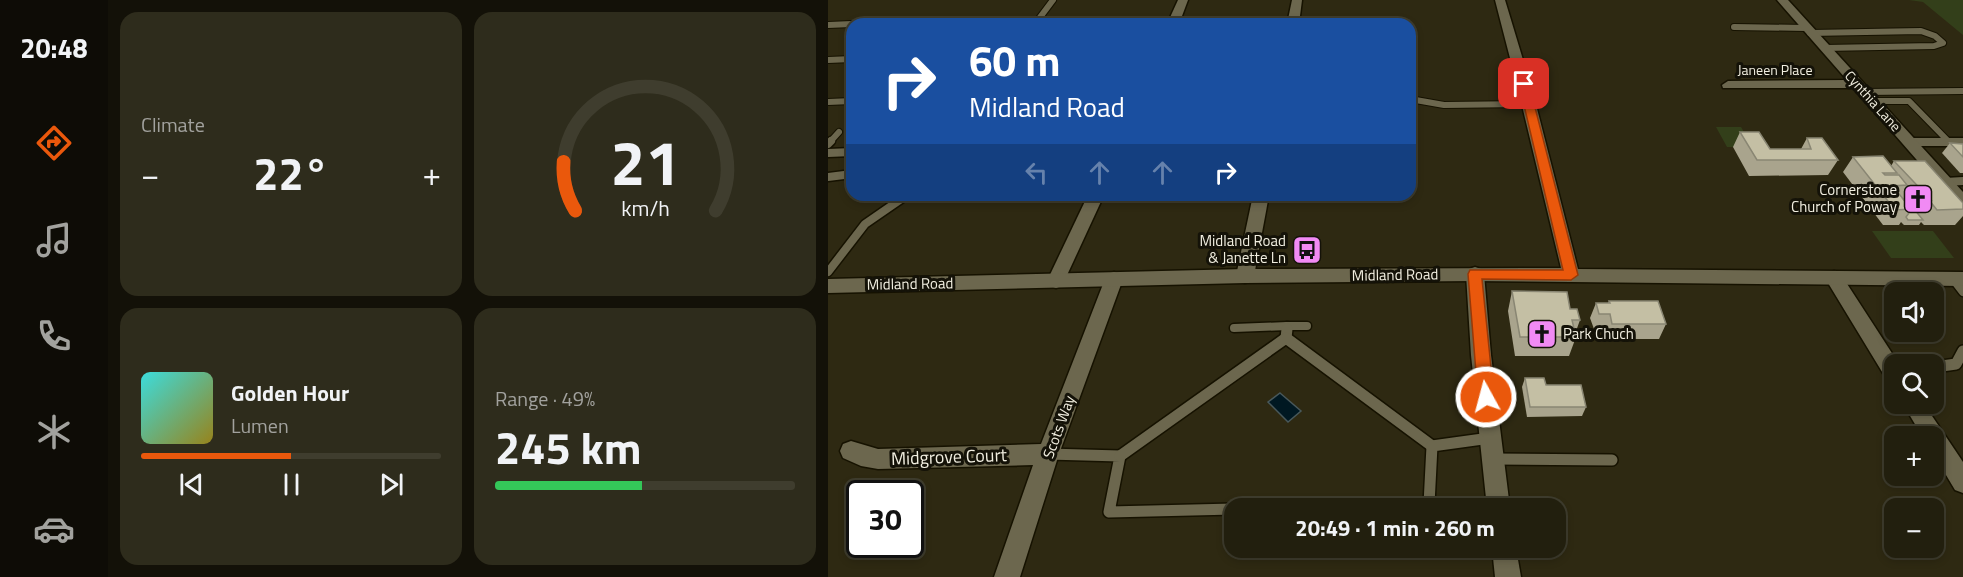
<!DOCTYPE html>
<html lang="en">
<head>
<meta charset="utf-8">
<style>
  body { margin:0; font-family:"Titillium Web",sans-serif; background:#2e2c1c; color:#f1f3f6; height:100vh; display:flex; flex-direction:column; font-size:22px; white-space:nowrap }
  * { box-sizing:border-box; margin:0 }
  p { font-size:20px; color:#a2a29e }
  .icon { flex:none; width:33px; height:33px; fill:none; stroke:currentColor; stroke-width:2; stroke-linecap:round; stroke-linejoin:round }
  .map { position:relative; flex:1; overflow:hidden }
  .details { display:flex; flex-direction:column; gap:12px; padding:12px; background:#131108; width:720px }
  .details>* { flex:none }
  .hud { position:absolute; left:18px; top:18px; width:570px; height:183px; border-radius:18px; box-shadow:0 3px 9px #0003,0 0 0 2px #3f3d2e; background:#1a4fa0; color:#fff; overflow:hidden }
  .buttons { position:absolute; left:1056px; top:282px; display:grid; gap:12px }
  .buttons a { display:grid; place-items:center; width:60px; height:60px; border-radius:12px; background:#221f0e; box-shadow:0 3px 9px #0003,0 0 0 2px #3f3d2e; font-size:30px }
  .speed { position:absolute; left:18px; top:480px; display:flex; gap:12px; font-size:30px; font-weight:700; text-align:center }
  .speed>* { display:grid; place-content:center; width:78px; height:78px; border-radius:50%; background:#221f0e; box-shadow:0 3px 9px #0003,0 0 0 2px #3f3d2e; line-height:1 }
  .speed .limit { border:3px solid #111; border-radius:9px; background:#fff; color:#111 }
  .pin { position:absolute; display:grid; place-items:center; width:51px; height:51px; color:#fff; margin:-26px; border-radius:12px; box-shadow:0 3px 9px #0006 }
  .me { position:absolute; width:66px; margin:-33px; rotate:353deg; stroke-linejoin:round; filter:drop-shadow(0 0 4px #0008) }
  .turn { display:flex; align-items:center; gap:21px; height:126px; padding:0 24px; font-size:27px }
  .turn .icon { width:78px; height:78px; stroke-width:2.5 }
  .turn b { display:block; font-size:42px; line-height:51px }
  .lanes { display:flex; align-items:center; height:57px; padding:0 24px; background:#0003; justify-content:center; gap:30px; direction:ltr }
  .lanes .off { opacity:.35 }
  .big { font-size:45px; font-weight:700; line-height:1.1 }
  .details .card { flex:1; display:flex; flex-direction:column; justify-content:center; gap:9px; min-width:0; padding:0 21px; border-radius:18px; background:#2e2c1c }
  .details .dial { align-items:center; gap:0 }
  .dial svg { height:156px; overflow:visible; fill:none; stroke:#3f3d2e; stroke-width:7; stroke-linecap:round; text-anchor:middle }
  .dial text { fill:#f1f3f6; stroke:none }
  .song { display:flex; align-items:center; gap:18px }
  .cover { width:72px; height:72px; border-radius:9px; background:linear-gradient(135deg,hsl(180 70% 55%),hsl(50 70% 35%)) }
  .played { height:6px; border-radius:3px; background:linear-gradient(90deg,#ea580c 50%,#3f3d2e 50%) }
  .keys { display:flex; justify-content:space-around; direction:ltr }
  .heat { display:flex; justify-content:space-between; align-items:center; font-size:33px; direction:ltr }
  .charge { height:9px; border-radius:4px; background:linear-gradient(90deg,#34c759 49%,#3f3d2e 0) }
  .details .tiles { flex:1; display:grid; gap:12px; grid-template-columns:repeat(2,1fr) }
  .trip { position:absolute; left:396px; top:498px; width:342px; height:60px; border-radius:18px; background:#221f0e; box-shadow:0 3px 9px #0003,0 0 0 2px #3f3d2e; font-weight:700; line-height:60px; text-align:center }
  main { display:flex; flex:1; min-height:0 }
  .menu { display:flex; flex-direction:column; width:108px; justify-content:space-around; align-items:center; background:#0e0c06; color:#a2a29e }
  .menu .icon { width:42px; height:42px }
  .menu .selected { color:#ea580c }
  .menu b { font-size:27px; color:#f1f3f6 }
  .map>svg:first-child { display:block }
</style>
</head>
<body>
<main>
<nav class="menu">
<b>20:48</b>
<svg class="icon selected" aria-label="directions" viewBox="0 0 24 24"><path d="M12 3l9 9-9 9-9-9zM9 14v-3h6M13 9l2 2-2 2"/></svg>
<svg class="icon" aria-label="music" viewBox="0 0 24 24"><path d="M9 18V5l10-2v13"/><circle cx="6" cy="18" r="3"/><circle cx="16" cy="16" r="3"/></svg>
<svg class="icon" aria-label="phone" viewBox="0 0 24 24"><path d="M5 4h4l2 5-3 2q2 4 5 5l2-3 5 2v4C11 20 4 13 5 4z"/></svg>
<svg class="icon" aria-label="climate" viewBox="0 0 24 24"><path d="M12 3v18M4 7l16 10M4 17L20 7"/></svg>
<svg class="icon" aria-label="car" viewBox="0 0 24 24"><path d="M5 17H2v-5l4-1 3-4h7l3 4 3 1v5h-3M9 17h6M6 11h13"/><circle cx="7" cy="17" r="2"/><circle cx="17" cy="17" r="2"/></svg>
</nav>
<section class="details">
<div class="tiles">
<div class="card"><p>Climate</p>
<div class="heat"><a>−</a><b class="big">22°</b><a>+</a></div>
</div>
<div class="card dial"><svg viewBox="0 0 100 80">
<path d="M14 69A42 42 0 1 1 86 69"/>
<path d="M14 69A42 42 0 0 1 8 44" stroke="#ea580c"/>
<text x="50" y="56" font-size="32" font-weight="700">21</text>
<text x="50" y="72" font-size="11">km/h</text>
</svg></div>
<div class="card">
<div class="song"><i class="cover"></i><div><b>Golden Hour</b><p>Lumen</p></div></div>
<div class="played"></div>
<div class="keys"><svg class="icon" aria-label="previous" viewBox="0 0 24 24"><path d="M18 5L8 12l10 7zM5 5v14"/></svg><svg class="icon" aria-label="pause" viewBox="0 0 24 24"><path d="M8 5v14M16 5v14"/></svg><svg class="icon" aria-label="next" viewBox="0 0 24 24"><path d="M6 5l10 7-10 7zM19 5v14"/></svg></div>
</div>
<div class="card"><p>Range · 49%</p><b class="big">245 km</b><div class="charge"></div></div>
</div>
</section>
<div class="map">
<svg width="1135" height="577" viewBox="0 0 1135 577">
  <rect width="100%" height="100%" fill="#2e2912"/>
  <g fill="#333f1a">
    <polygon points="1081,0 1135,0 1135,35 1095,2"/>
    <polygon points="888,127 913,127 925,147 899,147"/>
    <polygon points="1044,231 1105,231 1126,258 1063,258"/>
  </g>
  <polygon fill="#001822" stroke="#48585b" stroke-width="1.5" points="452,393 473,411 460,422 440,402"/>
  <g fill="none" stroke-linecap="round" stroke-linejoin="round">
    <g stroke="#161200" stroke-width="8">
      <g id="lane-far2">
        <polyline points="49,24 209,21"/>
        <polyline points="207,24 225,0"/>
        <polyline points="0,25 24,24"/>
        <polyline points="906,27 978,28"/>
        <polyline points="982,33 1093,31 1107,36 1115,43 1106,46 996,48"/>
        <polyline points="0,60 24,59"/>
        <polyline points="1036,92 1135,91"/>
        <polyline points="582,99 616,105 701,104"/>
        <polyline points="1044,101 1081,101 1121,142"/>
        <polyline points="0,102 24,101"/>
        <polyline points="681,104 677,90 681,86 696,84"/>
        <polyline points="1082,142 1135,142"/>
        <polyline points="1,143 11,132"/>
      </g>
    </g>
    <g stroke="#161200" stroke-width="11">
      <g id="lane-far1">
        <polyline points="1082,142 1135,142"/>
        <polyline points="0,144 3,141"/>
        <polyline points="0,153 24,152"/>
        <polyline points="0,177 24,174"/>
        <polyline points="1117,182 1135,181"/>
        <polyline points="0,272 37,224 79,195"/>
        <polyline points="1125,279 1135,292"/>
        <polyline points="459,326 479,326"/>
        <polyline points="406,328 459,326 459,330"/>
      </g>
    </g>
    <g stroke="#161200" stroke-width="14">
      <g id="lane">
        <polyline points="458,338 459,329"/>
        <polyline points="1107,367 1128,364 1135,351"/>
        <polyline points="220,454 292,456 281,512 406,509"/>
        <polyline points="292,456 458,338 604,446"/>
        <polyline points="665,459 784,460"/>
        <polyline points="440,508 601,504 604,446 662,438"/>
      </g>
    </g>
    <g stroke="#161200" stroke-width="3">
      <g id="street">
        <polygon points="350,0 360,0 351,24 339,24"/>
        <polygon points="464,0 474,0 471,24 459,24"/>
        <polygon points="949,0 960,0 1135,192 1135,207 1129,206 1026,88 895,88 894,85 900,81 1019,80"/>
        <polygon points="260,195 276,195 234,286 228,288 222,286 219,281"/>
        <polygon points="425,195 441,195 426,276 423,281 417,283 411,281 408,276"/>
        <polygon points="647,267 653,269 656,274 663,355 682,508 659,508 643,355 638,274 641,269"/>
        <polygon points="1006,271 1012,273 1071,364 1066,364 1066,382 1059,380 997,278 1000,273"/>
        <polygon points="286,272 292,274 295,279 231,454 192,577 166,577 205,465 50,469 33,466 15,458 12,451 15,444 23,441 50,449 213,444 277,279 280,274"/>
        <polygon points="1075,404 1096,404 1135,462 1135,493 1127,490 1106,455 1106,436 1094,436"/>
        <polygon points="664,548 688,548 693,577 667,577"/>
      </g>
    </g>
    <g stroke="#161200" stroke-width="3">
      <polygon id="secondary" points="667,0 677,0 705,93 750,269 1135,272 1135,286 647,281 417,283 0,293 0,279 417,269 733,268 691,93"/>
    </g>
    <use href="#lane-far2" stroke="#6c674e" stroke-width="6"/>
    <use href="#lane-far1" stroke="#6c674e" stroke-width="8"/>
    <use href="#lane" stroke="#6c674e" stroke-width="11"/>
    <use href="#street" fill="#6c674e" fill-rule="evenodd"/>
    <use href="#secondary" fill="#6c674e" fill-rule="evenodd"/>
  </g>
  <g fill="#a9a48d">
    <polygon points="912,132 942,149 973,149 979,138 1010,160 1000,175 921,176 905,147"/>
    <polygon points="1122,143 1135,144 1135,173 1132,173 1114,153"/>
    <polygon points="1025,157 1063,166 1066,161 1135,203 1135,216 1127,225 1096,225 1093,222 1091,225 1076,225 1073,222 1071,225 1055,225 1015,172"/>
    <polygon points="684,291 742,309 752,320 747,334 748,337 741,356 687,356 680,311"/>
    <polygon points="781,301 838,324 831,339 778,339 776,329 766,329 762,318 768,303 780,303"/>
    <polygon points="697,378 718,385 758,407 754,416 699,417 694,387"/>
  </g>
  <g fill="#c4bfa4" stroke="#898673" stroke-width="1.5">
    <polygon points="912,132 931,132 942,149 983,149 979,138 994,138 1010,160 929,160"/>
    <polygon points="1122,143 1135,144 1135,157"/>
    <polygon points="1055,156 1069,173 1055,173 1057,175 1071,175 1079,185 1064,186 1084,209 1067,210 1025,157"/>
    <polygon points="1066,161 1097,161 1135,203 1135,209 1109,210 1101,200 1103,200"/>
    <polygon points="1075,199 1078,199 1095,220 1080,220 1078,217 1084,209"/>
    <polygon points="684,291 739,292 742,309 749,309 752,320 744,320 748,337 692,337"/>
    <polygon points="781,301 830,301 838,324 784,324 782,314 771,314 768,303 782,303"/>
    <polygon points="697,378 716,378 718,385 753,385 758,407 702,407"/>
  </g>
  <polygon fill="#ea580c" stroke="#983908" stroke-width="1.5" points="692,82 701,84 750,275 743,280 654,279 666,397 663,402 658,404 652,402 650,397 640,274 642,270 735,270 691,84"/>
  <defs>
    <g id="church-square" transform="scale(1.5)"><rect x="-9" y="-9" width="18" height="18" rx="4" fill="#f18af4" stroke="#141208"/><path d="M-1.2-6h2.4v3.5h3.3v2.4h-3.3V6h-2.4V-.1h-3.3v-2.4h3.3Z" fill="#111"/></g>
    <g id="bus-square" transform="scale(1.5)"><rect x="-9" y="-9" width="18" height="18" rx="4" fill="#f18af4" stroke="#141208"/><path d="M-5-6H5V4H4V6H2V4H-2V6H-4V4H-5ZM-3.5-4V0h7V-4ZM-3.5 1.2v1.5H-2V1.2ZM2 1.2v1.5H3.5V1.2Z" fill="#111"/></g>
  </defs>
  <g fill-rule="evenodd">
    <use href="#church-square" x="1090" y="199"/>
    <use href="#bus-square" x="479" y="250"/>
    <use href="#church-square" x="714" y="334"/>
  </g>
  <g text-anchor="middle" stroke-width="6" stroke-linejoin="round" paint-order="stroke">
    <g font-size="14" fill="#f1eee0" stroke="#141208">
      <text x="947" y="75">Janeen Place</text>
      <text transform="translate(1045 101) rotate(48)" y="5">Cynthia Lane</text>
    </g>
    <g font-size="15" fill="#f1eee0" stroke="#141208" text-anchor="end">
      <text x="1069" y="195">Cornerstone<tspan x="1069" dy="17">Church of Poway</tspan></text>
      <text x="458" y="246">Midland Road<tspan x="458" dy="17">&amp; Janette Ln</tspan></text>
      <text x="735" y="339" text-anchor="start">Park Chuch</text>
    </g>
    <g font-size="15" fill="#f1eee0" stroke="#141208">
      <text transform="translate(567 275) rotate(-1)" y="5">Midland Road</text>
      <text transform="translate(82 284) rotate(-1)" y="5">Midland Road</text>
      <text transform="translate(231 427) rotate(-70)" y="5">Scots Way</text>
    </g>
    <g font-size="18" fill="#f1eee0" stroke="#141208">
      <text transform="translate(121 457) rotate(-2)" y="6">Midgrove Court</text>
    </g>
  </g>
</svg>
<div class="buttons">
<a><svg class="icon" aria-label="sound" viewBox="0 0 24 24"><path d="M4 9h4l5-4v14l-5-4H4zM17 9q2 3 0 6"/></svg></a>
<a><svg class="icon" aria-label="search" viewBox="0 0 24 24"><circle cx="10" cy="10" r="6"/><path d="M15 15l6 6"/></svg></a>
<a>+</a>
<a>−</a>
</div>
<div class="speed"><div class="limit">30</div></div>
<div class="pin" style="left:696px;top:84px;background:#d93025"><svg class="icon" aria-label="arrive" viewBox="0 0 24 24"><path d="M6 21V4h12l-3 4 3 4H6"/></svg></div>
<svg class="me" style="left:658px;top:397px" viewBox="-20 -20 40 40"><circle r="17" fill="#ea580c" stroke="#fff" stroke-width="3"/><path d="M0-11L8 9 0 5-8 9z" fill="#fff"/></svg>
<div class="trip">20:49 · 1 min · 260 m</div>
<div class="hud">
<div class="turn"><svg class="icon" aria-label="right" viewBox="0 0 24 24"><path d="M7 20v-9h11M14 6l5 5-5 5"/></svg><div><b>60 m</b>Midland Road</div></div>
<div class="lanes"><svg class="icon off" aria-label="left" viewBox="0 0 24 24"><path d="M17 20v-9H6M10 6l-5 5 5 5"/></svg><svg class="icon off" aria-label="ahead" viewBox="0 0 24 24"><path d="M12 20V5M6 11l6-6 6 6"/></svg><svg class="icon off" aria-label="ahead" viewBox="0 0 24 24"><path d="M12 20V5M6 11l6-6 6 6"/></svg><svg class="icon" aria-label="right" viewBox="0 0 24 24"><path d="M7 20v-9h11M14 6l5 5-5 5"/></svg></div>
</div>
</div>
</main>
</body>
</html>
